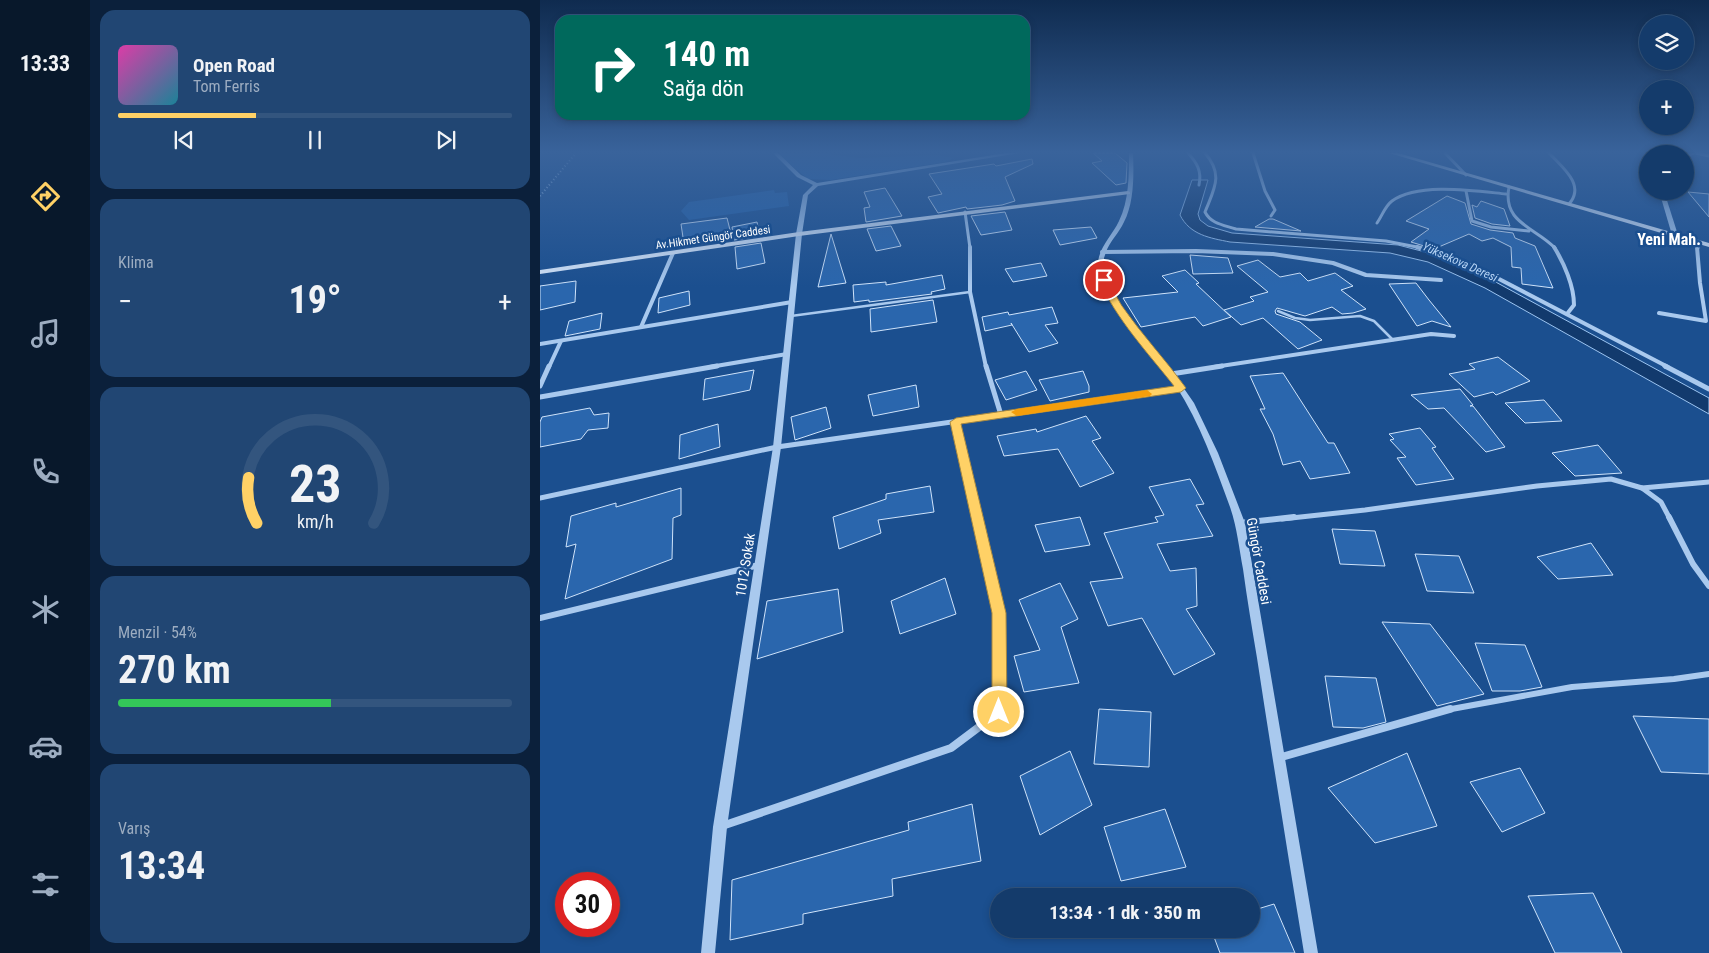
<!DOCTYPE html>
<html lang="tr">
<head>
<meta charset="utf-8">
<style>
  body { margin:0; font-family:"Roboto Condensed",sans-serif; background:#214673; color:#f1f3f6; height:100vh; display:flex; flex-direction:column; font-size:19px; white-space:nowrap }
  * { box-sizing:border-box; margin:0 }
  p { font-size:16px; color:#9dadc1 }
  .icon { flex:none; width:28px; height:28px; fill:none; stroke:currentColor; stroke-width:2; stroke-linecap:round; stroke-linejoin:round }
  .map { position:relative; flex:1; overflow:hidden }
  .sheet { display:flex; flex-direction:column; gap:10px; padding:10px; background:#0b203b; width:450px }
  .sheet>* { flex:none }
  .hud { position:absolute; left:15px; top:15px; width:475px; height:105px; border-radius:15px; box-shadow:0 2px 8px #0003,0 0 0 1px #33557e; background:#00695c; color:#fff; overflow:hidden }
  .fabs { position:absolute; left:1099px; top:15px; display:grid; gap:10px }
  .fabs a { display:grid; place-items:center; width:55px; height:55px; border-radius:50%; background:#143b6b; box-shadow:0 2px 8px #0003,0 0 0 1px #33557e; font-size:25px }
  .speed { position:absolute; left:15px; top:872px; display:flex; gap:10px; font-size:25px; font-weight:700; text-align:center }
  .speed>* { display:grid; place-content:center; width:65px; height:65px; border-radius:50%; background:#143b6b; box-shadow:0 2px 8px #0003,0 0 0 1px #33557e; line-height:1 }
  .speed .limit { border:8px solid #d22; background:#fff; color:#111 }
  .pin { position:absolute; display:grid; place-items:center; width:42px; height:42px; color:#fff; margin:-21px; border:2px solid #fff; border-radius:50%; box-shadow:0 1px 5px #0007 }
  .me { position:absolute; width:55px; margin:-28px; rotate:0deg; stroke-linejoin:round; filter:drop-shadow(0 0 4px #0008) }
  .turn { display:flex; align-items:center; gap:18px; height:105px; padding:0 25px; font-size:22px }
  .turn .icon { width:65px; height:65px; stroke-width:2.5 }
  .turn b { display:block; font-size:35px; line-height:42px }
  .big { font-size:38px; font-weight:700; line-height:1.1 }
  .sheet .card { flex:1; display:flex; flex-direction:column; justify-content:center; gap:8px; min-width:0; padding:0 18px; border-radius:15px; background:#214673 }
  .sheet .dial { align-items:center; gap:0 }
  .dial svg { height:130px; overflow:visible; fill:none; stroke:#33557e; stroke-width:7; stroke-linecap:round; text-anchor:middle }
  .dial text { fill:#f1f3f6; stroke:none }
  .song { display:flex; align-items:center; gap:15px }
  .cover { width:60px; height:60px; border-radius:8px; background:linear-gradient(135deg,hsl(320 70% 55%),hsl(190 70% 35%)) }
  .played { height:5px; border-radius:2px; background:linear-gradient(90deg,#ffd166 35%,#33557e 35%) }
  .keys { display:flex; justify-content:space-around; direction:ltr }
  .heat { display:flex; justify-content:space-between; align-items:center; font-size:28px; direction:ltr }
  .charge { height:8px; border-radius:4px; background:linear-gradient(90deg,#34c759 54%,#33557e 0) }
  .trip { position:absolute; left:450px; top:888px; width:270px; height:50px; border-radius:25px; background:#143b6b; box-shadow:0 2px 8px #0003,0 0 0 1px #33557e; font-weight:700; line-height:50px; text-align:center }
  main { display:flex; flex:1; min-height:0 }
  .menu { display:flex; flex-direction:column; width:90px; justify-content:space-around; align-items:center; background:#08182b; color:#9dadc1 }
  .menu .icon { width:35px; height:35px }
  .menu .selected { color:#ffd166 }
  .menu b { font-size:22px; color:#f1f3f6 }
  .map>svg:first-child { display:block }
</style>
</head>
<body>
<main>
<nav class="menu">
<b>13:33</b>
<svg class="icon selected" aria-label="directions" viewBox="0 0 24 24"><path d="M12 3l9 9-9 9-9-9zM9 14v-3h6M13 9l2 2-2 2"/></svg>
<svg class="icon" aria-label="music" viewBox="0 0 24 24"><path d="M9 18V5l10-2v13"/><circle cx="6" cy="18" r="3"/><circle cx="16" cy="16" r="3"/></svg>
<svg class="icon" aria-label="phone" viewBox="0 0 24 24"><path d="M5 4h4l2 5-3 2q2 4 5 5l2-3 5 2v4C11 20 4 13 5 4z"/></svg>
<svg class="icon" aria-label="climate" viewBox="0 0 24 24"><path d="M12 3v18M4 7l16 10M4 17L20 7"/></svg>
<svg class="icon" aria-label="car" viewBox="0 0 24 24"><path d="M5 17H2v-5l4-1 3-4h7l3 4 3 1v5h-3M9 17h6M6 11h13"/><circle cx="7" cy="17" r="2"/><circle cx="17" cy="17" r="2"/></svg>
<svg class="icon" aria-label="filters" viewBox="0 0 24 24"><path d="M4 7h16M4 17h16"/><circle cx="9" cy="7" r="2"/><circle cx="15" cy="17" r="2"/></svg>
</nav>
<section class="sheet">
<div class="card">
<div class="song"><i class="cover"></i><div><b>Open Road</b><p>Tom Ferris</p></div></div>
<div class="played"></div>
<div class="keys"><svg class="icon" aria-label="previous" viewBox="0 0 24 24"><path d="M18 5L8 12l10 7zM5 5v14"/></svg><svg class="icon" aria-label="pause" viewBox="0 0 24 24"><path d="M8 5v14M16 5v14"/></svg><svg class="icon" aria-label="next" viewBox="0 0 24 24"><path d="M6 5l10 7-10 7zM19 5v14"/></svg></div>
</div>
<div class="card"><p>Klima</p>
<div class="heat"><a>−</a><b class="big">19°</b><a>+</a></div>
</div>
<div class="card dial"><svg viewBox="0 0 100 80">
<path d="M14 69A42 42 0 1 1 86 69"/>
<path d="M14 69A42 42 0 0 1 9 41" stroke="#ffd166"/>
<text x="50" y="56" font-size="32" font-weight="700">23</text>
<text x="50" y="72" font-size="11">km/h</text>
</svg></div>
<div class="card"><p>Menzil · 54%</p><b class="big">270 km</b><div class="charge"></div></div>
<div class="card"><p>Varış</p><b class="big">13:34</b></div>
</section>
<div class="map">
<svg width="1169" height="953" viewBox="0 0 1169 953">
  <rect width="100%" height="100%" fill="#1b4f8f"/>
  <g fill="#2461a8">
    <polygon points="281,153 318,158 397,155 414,158 405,162 291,180 268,179 237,154"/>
    <polygon points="234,190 235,193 247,192 249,206 149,220 141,211 149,202"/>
  </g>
  <path fill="#123a6d" stroke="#9cc4f0" d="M652,180h16l-10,34 2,6 8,6 24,7 166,12 35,9 28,10 31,16 217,118v16l-224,-126 -57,-26 -38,-9 -160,-11c-20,-4 -40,-7 -50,-27z"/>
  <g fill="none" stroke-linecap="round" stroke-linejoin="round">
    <path stroke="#9cc4f0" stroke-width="3" d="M648,153c9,10 14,18 11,32"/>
  </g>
  <g fill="#2a66ad" stroke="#cfe3fa">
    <polygon points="553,153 575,153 587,163 586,183 576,185 552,163 562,161"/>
    <polygon points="492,159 493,164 465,177 475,201 462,205 427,209 426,207 398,213 388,197 402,194 389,174 454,164 456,166"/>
    <polygon points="345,188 362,216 326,222 324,208 330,207 324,192"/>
    <polygon points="1148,192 1169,194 1169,217"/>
    <polygon points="907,196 925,203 931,224 950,230 973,233 975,238 995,246 1013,288 982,284 981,268 972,267 971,247 953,238 942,241 929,234 894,249 871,242 889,229 866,221"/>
    <polygon points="941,201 964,209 970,226 952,224 935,218 932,205 937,207"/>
    <polygon points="465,212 472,230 441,235 431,216"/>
    <polygon points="187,218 191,234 144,244 141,224"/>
    <polygon points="729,219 733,219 761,231 715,227"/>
    <polygon points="217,222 220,236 194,240 192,227"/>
    <polygon points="351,226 361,246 336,251 327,229"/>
    <polygon points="551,227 557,238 520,245 513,230"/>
    <polygon points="291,234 306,283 278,287"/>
    <polygon points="221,243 225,263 197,269 195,247"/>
    <polygon points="650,255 688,258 693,273 653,274"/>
    <polygon points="718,260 740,277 760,273 768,281 795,273 813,286 801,290 826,309 813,313 802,314 792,307 765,316 737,308 735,311 736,314 760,322 782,340 758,349 723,318 701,325 684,310 714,301 710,297 728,292 697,266"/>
    <polygon points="501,263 507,276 473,282 465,269"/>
    <polygon points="645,270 659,283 656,284 691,317 663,326 655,317 601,327 583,298 638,292 622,276"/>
    <polygon points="402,275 405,289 391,292 392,294 329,302 329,300 314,302 313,285 346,282 346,285"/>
    <polygon points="36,281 35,302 0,310 0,286"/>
    <polygon points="876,283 889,300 911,327 892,321 877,326 849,284"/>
    <polygon points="149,291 150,305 118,313 119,298"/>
    <polygon points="393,300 397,322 331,332 330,309"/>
    <polygon points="512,307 518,323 505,325 518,343 489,352 471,323 472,325 445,331 442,317 468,312 469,315"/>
    <polygon points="62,313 60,329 25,336 29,321"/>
    <polygon points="958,357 990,381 956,395 953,392 934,397 909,374 935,369 929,364"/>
    <polygon points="214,370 210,390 163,400 165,379"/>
    <polygon points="486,371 497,390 466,400 455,380"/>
    <polygon points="543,371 549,386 549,392 510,401 499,380"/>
    <polygon points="743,373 788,443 794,443 810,473 770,479 760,461 743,465 733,434 720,409 725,409 710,376"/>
    <polygon points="376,385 379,407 333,416 328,395"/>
    <polygon points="920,389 933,405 930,406 933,406 965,447 946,452 904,408 888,409 871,395"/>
    <polygon points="1004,400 1022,421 985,423 965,403"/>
    <polygon points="286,407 291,428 255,440 251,417"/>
    <polygon points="50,408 54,415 69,413 68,428 48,430 41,439 0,447 0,422 2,417"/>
    <polygon points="546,416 561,438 552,441 574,473 540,487 518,449 464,456 457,436 496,429 497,432"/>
    <polygon points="178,424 180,447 139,459 140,435"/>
    <polygon points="880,428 896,447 892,448 914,479 876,485 857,458 866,457 850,440 854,439 849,434"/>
    <polygon points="1058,445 1082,473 1035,476 1012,453"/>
    <polygon points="650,479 664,504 656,505 673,536 617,544 630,571 656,568 657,606 646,609 675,654 634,675 602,618 568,626 550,582 583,578 564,533 618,522 615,517 624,515 609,487"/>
    <polygon points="390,486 394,512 338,520 341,533 299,549 293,517 346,499 346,494"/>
    <polygon points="141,488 141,515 133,518 132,559 25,599 36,544 26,547 31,516 76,503 76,507"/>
    <polygon points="540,517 550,545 505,552 495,525"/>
    <polygon points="792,529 835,531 845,566 800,564"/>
    <polygon points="1051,543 1073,575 1018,579 997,557"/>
    <polygon points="875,554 919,556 934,593 887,591"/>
    <polygon points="405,578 416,614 360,634 351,601"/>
    <polygon points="520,583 538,619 521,627 539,683 484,692 474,656 500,650 479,600"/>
    <polygon points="298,589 303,632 217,659 227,601"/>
    <polygon points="842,622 890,624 944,694 897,706"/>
    <polygon points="935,643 985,645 1002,687 980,691 952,691"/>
    <polygon points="785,676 836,678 846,722 823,728 793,727"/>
    <polygon points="559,709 611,712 609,767 554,764"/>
    <polygon points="1093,716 1169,719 1169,774 1121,772"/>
    <polygon points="530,751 552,805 500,835 480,776"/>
    <polygon points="867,753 897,826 835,843 788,788"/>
    <polygon points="980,768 1005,813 962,832 930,782"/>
    <polygon points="432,804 441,861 352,879 353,896 263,914 263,924 190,940 192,880 369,830 368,822"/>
    <polygon points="625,809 646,867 581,881 564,827"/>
    <polygon points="1053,893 1082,953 1015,953 988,896"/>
    <polygon points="734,904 755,953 680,953 671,929 711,929 711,911"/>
  </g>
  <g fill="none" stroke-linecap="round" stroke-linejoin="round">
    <polyline stroke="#a9c9ee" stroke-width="2" stroke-dasharray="1 2.5" stroke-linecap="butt" points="0,196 36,153"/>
    <g stroke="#a9c9ee" stroke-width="2.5">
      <polyline points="738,311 755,318 770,320 820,316 834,321 853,340"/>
      <polyline points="251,316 430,292"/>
    </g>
    <g stroke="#a9c9ee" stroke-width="3">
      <path d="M665,153c19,22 9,36 0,59 6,12 19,13 31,17l150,12 36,7"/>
      <polyline points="713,153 725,191 735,210 731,216"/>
      <polyline points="905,153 926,175"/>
      <path d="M1009,153c13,14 37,32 20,51"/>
      <polyline points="1105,153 1108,156"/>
      <polyline points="1156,153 1169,156"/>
      <path d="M969,187c-7,36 26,40 46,61"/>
      <polyline points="926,191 932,221 951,227 989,231"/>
      <polyline points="425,212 430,248"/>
      <path d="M837,223c5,-7 8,-17 15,-22 26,-19 84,-10 114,-7"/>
      <polyline points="1157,241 1158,248"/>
    </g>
    <g stroke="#a9c9ee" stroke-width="4">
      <polyline points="430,247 430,292 446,367"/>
      <polyline points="877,247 936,267 1128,367"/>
      <path d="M1014,247c10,16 20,39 20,58l-7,9"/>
      <polyline points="562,252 656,251 733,254 793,263 826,275 901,280"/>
      <polyline points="1119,313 1166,321 1160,283 1157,247"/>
      <polyline points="101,327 133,253"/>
      <polyline points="0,344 252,302"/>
      <polyline points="9,367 21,341"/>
      <polyline points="170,367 247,354"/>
      <polyline points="674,367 891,334 914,336"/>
    </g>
    <g stroke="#a9c9ee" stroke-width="5">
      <polyline points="446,366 461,415"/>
      <polyline points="1125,366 1169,389"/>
      <polyline points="631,374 682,366"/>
      <polyline points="0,386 9,366"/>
      <polyline points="0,397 177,366"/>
      <polyline points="416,422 438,519"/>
      <polyline points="1102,488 1121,502 1130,519"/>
      <polyline points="0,498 237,447 641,389"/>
      <polyline points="742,519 825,510 997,486 1071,479 1102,488 1169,482"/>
    </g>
    <g stroke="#a9c9ee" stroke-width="6">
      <polyline points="437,517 459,613 459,710"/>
      <polyline points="1129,517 1153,564 1169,586"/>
      <polyline points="700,523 754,517"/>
      <polyline points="0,618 219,565"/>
      <polyline points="906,710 1032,687 1134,679 1169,674"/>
    </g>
    <g stroke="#a9c9ee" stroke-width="8">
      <polyline points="738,758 910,709"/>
      <polyline points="182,826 411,748 459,712 459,709"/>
    </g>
    <g fill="#a9c9ee" fill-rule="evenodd">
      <polygon points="233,153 238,153 261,175 277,183 466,153 479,153 278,186 268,195 262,234 241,447 187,827 175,953 161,953 173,827 233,447 256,234 263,195 273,185 257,177"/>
      <path d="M589,153h4c1,22 1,50 -9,69 -5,11 -14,19 -18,30l-2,6 1,14 8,21 22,33 41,51 18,26 24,50 27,70 73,430h-14c-16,-98 -32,-197 -47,-295 -5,-30 -10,-59 -14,-89 -4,-21 -6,-42 -13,-62 -15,-41 -30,-84 -54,-121 -21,-31 -73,-78 -78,-116 -2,-21 13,-32 21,-49 10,-20 10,-46 10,-68z"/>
      <polygon points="1151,153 1158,153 1145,158 1145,155"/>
      <polygon points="1119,191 1124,191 1138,235 1137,236 1132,235"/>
    </g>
    <g fill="#d6e6fa" fill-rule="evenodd">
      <polygon points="849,153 858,153 1169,243 1169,247"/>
      <polygon points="588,191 590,192 590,194 259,236 0,274 0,270 259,232"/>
    </g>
  </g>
  <linearGradient id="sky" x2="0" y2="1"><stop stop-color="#0f2b4f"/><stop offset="0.53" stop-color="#39639b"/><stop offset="1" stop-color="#39639b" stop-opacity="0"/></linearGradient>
  <rect width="1169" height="287" fill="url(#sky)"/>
  <path fill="#ffd166" stroke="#a68842" d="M564,278c5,2 14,22 18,28 20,29 44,54 64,82l-5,4 -220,32 45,189 1,99 -2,5 -6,2 -5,-2 -2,-5v-99l-42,-191 6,-4 218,-32c-26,-33 -58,-67 -75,-106z"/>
  <polygon fill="#f59e0b" points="607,390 612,394 610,396 477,416 471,412 477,409"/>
  <g text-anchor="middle" stroke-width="5" stroke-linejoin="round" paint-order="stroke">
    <g font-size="11" fill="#fff" stroke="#1b4f8f">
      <text transform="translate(173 237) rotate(-8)" y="4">Av.Hikmet Güngör Caddesi</text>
    </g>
    <g font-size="12" font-style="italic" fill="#b5d3f5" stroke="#1b4f8f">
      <text transform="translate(920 262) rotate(24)" y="4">Yüksekova Deresi</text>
    </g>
    <g font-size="14" fill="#fff" stroke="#1b4f8f">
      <text transform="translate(719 561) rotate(80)" y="5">Güngör Caddesi</text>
      <text transform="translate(205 565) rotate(-81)" y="5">1012 Sokak</text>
    </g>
    <g font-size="16" font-weight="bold" fill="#fff" stroke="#1b4f8f">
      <text x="1129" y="245">Yeni Mah.</text>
    </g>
  </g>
</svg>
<div class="fabs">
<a><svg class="icon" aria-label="layers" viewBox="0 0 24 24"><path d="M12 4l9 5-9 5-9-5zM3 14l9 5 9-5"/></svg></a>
<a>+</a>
<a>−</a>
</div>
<div class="speed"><div class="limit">30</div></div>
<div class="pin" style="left:564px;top:280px;background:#d93025"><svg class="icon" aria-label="arrive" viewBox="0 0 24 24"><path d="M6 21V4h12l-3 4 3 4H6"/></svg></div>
<svg class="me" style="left:459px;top:712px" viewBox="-20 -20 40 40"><circle r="17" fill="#ffd166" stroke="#fff" stroke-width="3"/><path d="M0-11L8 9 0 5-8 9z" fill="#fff"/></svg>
<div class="trip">13:34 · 1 dk · 350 m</div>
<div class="hud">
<div class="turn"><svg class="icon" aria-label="right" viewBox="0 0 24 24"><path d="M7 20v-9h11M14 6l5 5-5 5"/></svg><div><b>140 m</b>Sağa dön</div></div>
</div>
</div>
</main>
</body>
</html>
